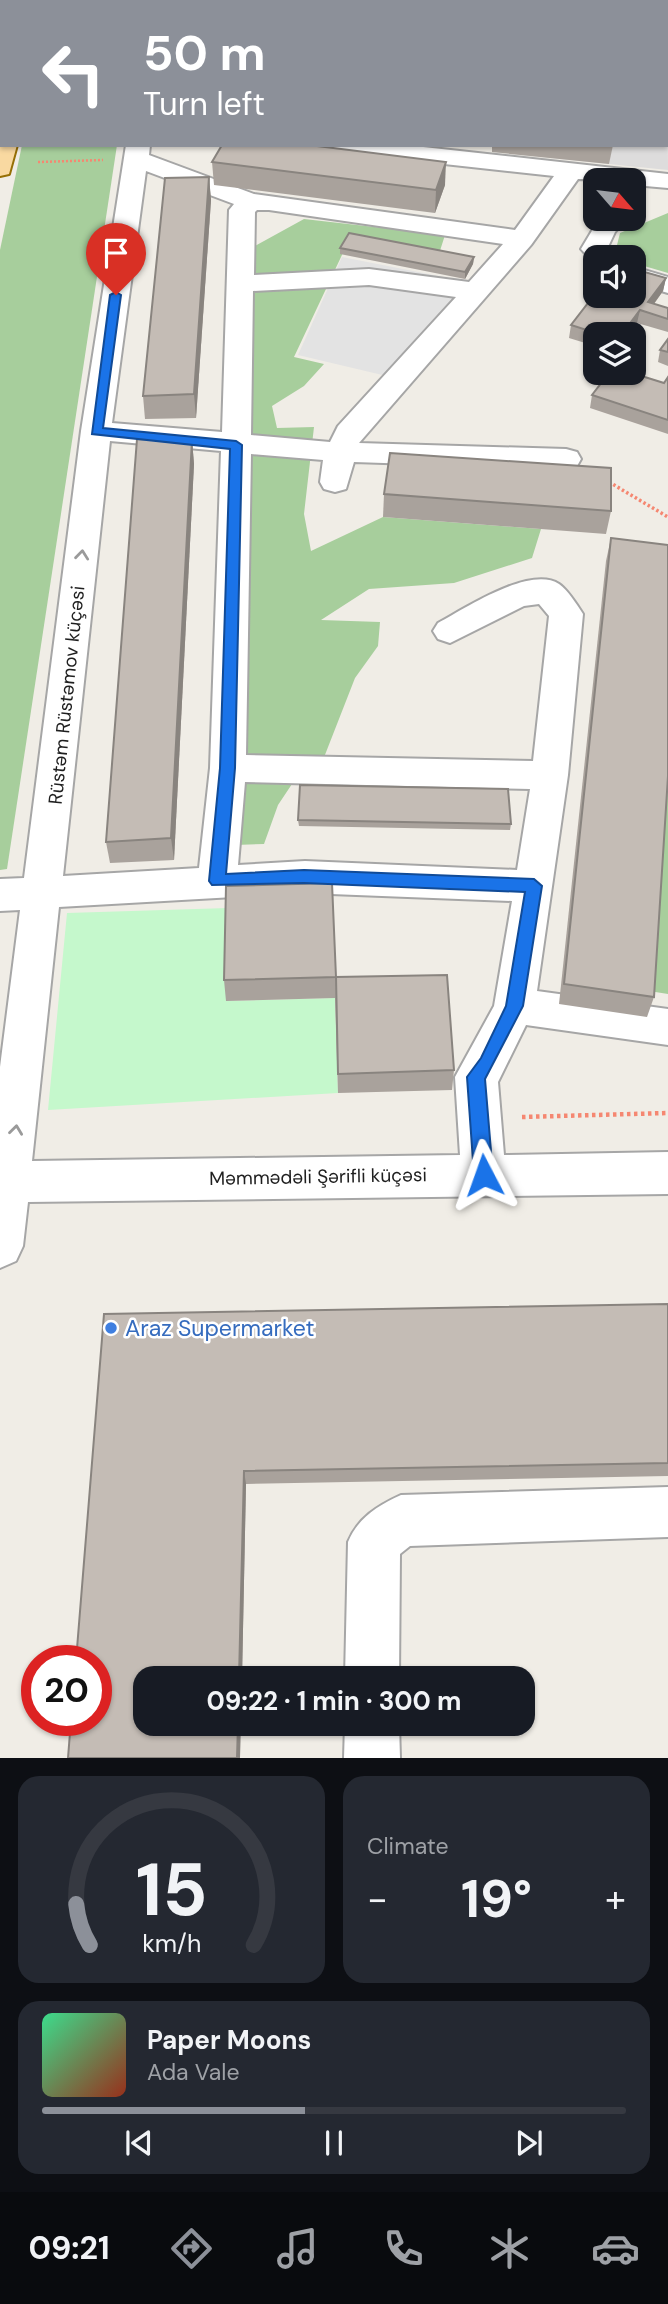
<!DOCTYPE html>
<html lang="en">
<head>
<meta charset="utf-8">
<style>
  body { margin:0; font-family:"DM Sans",sans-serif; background:#242831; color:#f1f3f6; height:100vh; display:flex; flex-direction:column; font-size:26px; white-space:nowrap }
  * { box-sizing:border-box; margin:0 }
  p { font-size:23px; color:#9ea1a6 }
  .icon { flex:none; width:38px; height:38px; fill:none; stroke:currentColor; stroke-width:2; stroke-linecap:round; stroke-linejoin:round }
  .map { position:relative; height:1758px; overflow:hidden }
  .details { display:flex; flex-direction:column; gap:18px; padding:18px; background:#0d0f14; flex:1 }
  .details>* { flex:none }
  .banner { position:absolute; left:0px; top:0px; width:668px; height:147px; box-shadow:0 2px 5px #0004; background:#8c9099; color:#fff; overflow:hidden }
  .needle { width:46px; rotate:118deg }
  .controls { position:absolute; left:583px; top:168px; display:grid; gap:14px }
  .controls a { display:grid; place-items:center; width:63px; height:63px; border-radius:14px; background:#171b24; box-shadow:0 2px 5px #0004; font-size:35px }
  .speed { position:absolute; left:21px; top:1645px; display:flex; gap:14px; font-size:35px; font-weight:700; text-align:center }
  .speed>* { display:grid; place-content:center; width:91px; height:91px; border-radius:50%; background:#171b24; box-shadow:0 2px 5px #0004; line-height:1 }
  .speed .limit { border:10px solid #d22; background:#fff; color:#111 }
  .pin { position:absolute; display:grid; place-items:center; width:60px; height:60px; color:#fff; margin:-72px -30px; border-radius:50% 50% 50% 0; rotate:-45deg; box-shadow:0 0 7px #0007 }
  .pin .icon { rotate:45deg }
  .me { position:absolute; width:77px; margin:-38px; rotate:356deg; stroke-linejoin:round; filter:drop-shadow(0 0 5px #0008) }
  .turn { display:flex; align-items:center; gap:24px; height:147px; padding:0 28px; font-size:32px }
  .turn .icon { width:91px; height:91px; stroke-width:2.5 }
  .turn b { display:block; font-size:49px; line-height:60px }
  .big { font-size:52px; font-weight:700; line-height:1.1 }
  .details .tile { flex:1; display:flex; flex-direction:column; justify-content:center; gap:10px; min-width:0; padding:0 24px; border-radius:21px; background:#242831 }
  .details .dial { align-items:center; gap:0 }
  .dial svg { height:182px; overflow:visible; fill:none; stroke:#363941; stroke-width:7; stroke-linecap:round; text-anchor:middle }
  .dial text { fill:#f1f3f6; stroke:none }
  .song { display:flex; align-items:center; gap:21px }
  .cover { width:84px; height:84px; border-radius:10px; background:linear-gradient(135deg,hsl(150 70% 55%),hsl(10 70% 35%)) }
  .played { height:7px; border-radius:4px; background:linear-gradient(90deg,#8c9099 45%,#363941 45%) }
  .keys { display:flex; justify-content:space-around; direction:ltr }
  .heat { display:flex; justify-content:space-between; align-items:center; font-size:38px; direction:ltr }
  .details .tiles { flex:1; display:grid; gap:18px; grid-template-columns:1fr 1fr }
  .tile:last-child { grid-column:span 2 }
  .trip { position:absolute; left:133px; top:1666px; width:402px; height:70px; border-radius:21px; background:#171b24; box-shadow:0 2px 5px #0004; font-weight:700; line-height:70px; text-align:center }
  .dock { display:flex; height:112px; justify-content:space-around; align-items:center; background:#090b0e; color:#9ea1a6 }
  .dock .icon { width:49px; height:49px }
  .dock .on { color:#8c9099 }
  .dock b { font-size:32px; color:#f1f3f6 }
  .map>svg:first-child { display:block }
</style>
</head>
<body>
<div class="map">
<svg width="668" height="1758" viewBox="0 0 668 1758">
  <rect width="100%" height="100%" fill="#f0ede6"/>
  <polygon fill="#dddcdc" points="667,42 668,170 492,152 494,145 667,145"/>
  <g fill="#a7ce9c">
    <polygon points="22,145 117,145 7,869 0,870 0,250"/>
    <polygon points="668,213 668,273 634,263 634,257 614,257 620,233"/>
    <polygon points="304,219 445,235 438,257 349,240 294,357 324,364 304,386 272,406 277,428 314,427 304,514 311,551 383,517 541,529 532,558 454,583 369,589 321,620 380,622 378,646 355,678 314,783 292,784 278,805 264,844 235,845 253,247"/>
    <polygon points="668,699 668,994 649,991"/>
  </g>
  <polygon fill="#c5f8cc" points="228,908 227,1001 335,998 338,1093 48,1110 67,913"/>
  <polygon fill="#e3e3e3" points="342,257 479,284 395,378 298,355"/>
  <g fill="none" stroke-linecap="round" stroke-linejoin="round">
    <g stroke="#a6a6a6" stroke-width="4">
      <g id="minor">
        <rect x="146" y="0" width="22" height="2"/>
        <rect x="260" y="0" width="22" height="2"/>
        <polygon points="434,0 456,0 433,2"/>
        <rect x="667" y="97" width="1" height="14"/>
        <path d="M126,145h24l-1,10 105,39 261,36 39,-54 -219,-24 -9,-2 -3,-5h82l263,29v14l-34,-3v-5l-56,-1 -47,66 -172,198 207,6 11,3 4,7 -4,7 -11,3 -212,-7 -8,27 -11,3 -11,-3 -4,-7 3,-22 -72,-6 -5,301 287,6 16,-145 -10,-12 -15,2 -74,37 -12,-4 -5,-8 5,-8c26,-14 92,-58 121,-39 9,6 18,21 24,30l-15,161 -31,216 131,18v36l-142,-20 -28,57 6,73 164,-3v42l-640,8 -5,44 -7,15 -16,7v-201l20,-157 -20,1v-32l24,-1 57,-447zM146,171l88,33 -5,6 -7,222 -110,-9zM257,210h12l234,34 -34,38 -100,-13 -115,6 1,-63zM369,285l87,12 -118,129 -8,16 -79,-7 2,-144zM110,441l111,10 -11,317 -11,100 -136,8zM245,782l285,7 -13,81 -212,-9 -67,4zM305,893l207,8 -18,105 -39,71 5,78 -428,6 27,-254z"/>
        <polygon points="599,219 627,219 615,232 607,249 613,257 595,257 595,264 581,249"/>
        <polygon points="634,267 668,277 668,293 634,283"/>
        <path d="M668,1487v50l-258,9 -10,8 -1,124h-54l3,-136c10,-24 29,-36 53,-47z"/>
        <polygon points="345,1724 399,1724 400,1758 344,1758"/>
      </g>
    </g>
    <g stroke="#966f05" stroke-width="4">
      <g id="major">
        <polygon points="24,0 46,0 23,2"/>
        <polygon points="0,8 2,8 0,28"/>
        <polygon points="0,139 2,145 17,145 9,174 0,176"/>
      </g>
    </g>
    <polyline stroke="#f58771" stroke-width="2.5" stroke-dasharray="2 2" stroke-linecap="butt" points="38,162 103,160"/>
    <polyline stroke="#f58771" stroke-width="3.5" stroke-dasharray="2.5 2.5" stroke-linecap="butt" points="609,482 668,517"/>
    <polyline stroke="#f58771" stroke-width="4.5" stroke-dasharray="3.5 3.5" stroke-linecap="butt" points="522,1117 668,1113"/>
    <use href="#minor" fill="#fff" fill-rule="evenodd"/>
    <use href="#major" fill="#f9d9a1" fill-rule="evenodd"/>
  </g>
  <g fill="#a9a29c">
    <polygon points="492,145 613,145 609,164 492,152"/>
    <polygon points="212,162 445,185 435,213 214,185"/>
    <polygon points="209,177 211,200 196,418 145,419 143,396"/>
    <polygon points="340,248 474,257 473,264 465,279 340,254"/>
    <polygon points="666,278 663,291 654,304 668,308 668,332 637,323 629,334 595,334 595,346 569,338 571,325"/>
    <polygon points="668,339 668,366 658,362 660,350"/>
    <polygon points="668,377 668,434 590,408 592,395 664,383"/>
    <polygon points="192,440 194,464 174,860 110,863 106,842"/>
    <polygon points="384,494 611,511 606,534 383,517"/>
    <polygon points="611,538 654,997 647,1017 559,1004 606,561"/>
    <polygon points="298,820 511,824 510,830 299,826"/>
    <polygon points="336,977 454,1070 452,1090 338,1093 335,998 226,1001 224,980"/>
    <polygon points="668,1304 668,1476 246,1484 242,1678 145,1678 104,1314"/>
  </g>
  <g fill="#89847f">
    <polygon points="446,162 445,185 435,213 436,190"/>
    <polygon points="209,177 211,200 196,418 194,394"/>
    <polygon points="474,257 473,264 465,279 465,272"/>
    <polygon points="666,278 663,291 647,313 648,302"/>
    <polygon points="640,310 637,323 629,334 622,334"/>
    <polygon points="192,440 194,464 174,860 171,838"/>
    <polygon points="244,1471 246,1484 242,1678 239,1678"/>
    <polygon points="238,1724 241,1724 240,1758 237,1758"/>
  </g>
  <g fill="#c4bcb5" stroke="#89847f" stroke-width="2">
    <rect x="203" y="0" width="40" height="2"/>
    <polygon points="458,0 506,0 506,2 457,2"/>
    <polygon points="222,145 309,145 446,162 436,190 212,162"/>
    <polygon points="209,177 194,394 143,396 165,178"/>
    <polygon points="349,233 474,257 465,272 340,248"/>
    <polygon points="634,269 666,278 648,302 668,308 668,319 640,310 622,334 599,334 571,325 595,294 595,296 634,296"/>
    <polygon points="668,339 668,352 660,350"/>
    <polygon points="609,373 632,373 664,383 668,377 668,420 592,395"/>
    <polygon points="137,439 192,440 171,838 106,842"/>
    <polygon points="390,453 611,468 611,511 384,494"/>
    <polygon points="611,538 668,545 668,776 654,997 564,984"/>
    <polygon points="300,785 508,789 511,824 298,820"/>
    <polygon points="332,883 336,977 224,980 226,886"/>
    <polygon points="447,975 454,1070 338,1074 336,977"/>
    <polygon points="668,1304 668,1463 244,1471 239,1678 145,1678 145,1724 238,1724 237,1758 68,1758 71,1720 96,1720 96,1661 76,1661 104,1314"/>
  </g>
  <defs><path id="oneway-chevron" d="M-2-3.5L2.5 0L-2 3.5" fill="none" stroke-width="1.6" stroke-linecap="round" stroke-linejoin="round" transform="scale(1.75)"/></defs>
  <g stroke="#9a9a9a">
    <use href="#oneway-chevron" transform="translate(82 555) rotate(-84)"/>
    <use href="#oneway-chevron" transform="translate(16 1130) rotate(-83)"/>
  </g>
  <polygon fill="#1a73e8" stroke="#114b97" stroke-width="2" points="116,292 121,295 103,428 236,441 242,445 235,768 226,874 304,870 534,879 542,886 523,1006 485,1079 493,1175 490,1181 484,1183 477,1181 474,1175 467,1077 481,1058 506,1006 525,892 304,883 212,885 209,881 220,768 230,449 92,434 110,295"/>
  <circle fill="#3f7fe0" stroke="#fff" stroke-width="2.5" cx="111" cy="1328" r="7"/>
  <g text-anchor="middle" stroke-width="5" stroke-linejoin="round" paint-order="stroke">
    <g font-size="19" fill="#1f1f1f" stroke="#fff">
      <text transform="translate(66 695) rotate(-84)" y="7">Rüstəm Rüstəmov küçəsi</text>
      <text transform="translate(318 1176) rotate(-1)" y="7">Məmmədəli Şərifli küçəsi</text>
    </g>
    <g font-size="23" fill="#366cbe" stroke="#fff" text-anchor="start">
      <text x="125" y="1336">Araz Supermarket</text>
    </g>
  </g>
</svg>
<div class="controls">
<a><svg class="needle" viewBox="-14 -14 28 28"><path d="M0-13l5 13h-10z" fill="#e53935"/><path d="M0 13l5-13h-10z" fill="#9ea1a6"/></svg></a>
<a><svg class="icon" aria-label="sound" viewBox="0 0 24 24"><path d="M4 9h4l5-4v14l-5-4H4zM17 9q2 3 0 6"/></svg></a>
<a><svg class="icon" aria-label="layers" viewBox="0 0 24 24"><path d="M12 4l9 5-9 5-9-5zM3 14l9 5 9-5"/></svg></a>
</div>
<div class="speed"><div class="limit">20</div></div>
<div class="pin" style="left:116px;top:295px;background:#d93025"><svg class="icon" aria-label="arrive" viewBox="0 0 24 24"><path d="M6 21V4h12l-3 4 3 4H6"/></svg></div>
<svg class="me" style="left:484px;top:1175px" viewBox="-20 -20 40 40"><path d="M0-17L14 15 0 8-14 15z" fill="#1a73e8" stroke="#fff" stroke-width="4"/></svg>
<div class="trip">09:22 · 1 min · 300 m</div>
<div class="banner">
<div class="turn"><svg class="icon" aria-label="left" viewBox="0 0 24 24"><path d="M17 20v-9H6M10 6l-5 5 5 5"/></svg><div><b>50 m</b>Turn left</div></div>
</div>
</div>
<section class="details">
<div class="tiles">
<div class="tile dial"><svg viewBox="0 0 100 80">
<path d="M14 69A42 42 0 1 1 86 69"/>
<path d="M14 69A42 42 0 0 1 8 51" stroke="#8c9099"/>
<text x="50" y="56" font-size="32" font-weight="700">15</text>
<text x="50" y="72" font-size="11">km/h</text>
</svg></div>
<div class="tile"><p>Climate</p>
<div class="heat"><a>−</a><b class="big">19°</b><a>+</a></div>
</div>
<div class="tile">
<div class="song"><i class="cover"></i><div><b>Paper Moons</b><p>Ada Vale</p></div></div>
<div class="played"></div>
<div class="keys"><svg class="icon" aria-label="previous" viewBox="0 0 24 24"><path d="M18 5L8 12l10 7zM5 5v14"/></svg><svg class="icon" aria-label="pause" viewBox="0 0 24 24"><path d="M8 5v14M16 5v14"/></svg><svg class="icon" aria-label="next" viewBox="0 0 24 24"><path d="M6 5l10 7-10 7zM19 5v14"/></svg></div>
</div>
</div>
</section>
<nav class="dock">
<b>09:21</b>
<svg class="icon on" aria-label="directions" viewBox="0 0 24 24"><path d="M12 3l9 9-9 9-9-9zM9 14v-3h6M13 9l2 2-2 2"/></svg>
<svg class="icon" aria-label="music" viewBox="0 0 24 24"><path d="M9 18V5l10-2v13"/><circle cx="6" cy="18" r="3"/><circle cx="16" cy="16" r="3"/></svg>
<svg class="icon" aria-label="phone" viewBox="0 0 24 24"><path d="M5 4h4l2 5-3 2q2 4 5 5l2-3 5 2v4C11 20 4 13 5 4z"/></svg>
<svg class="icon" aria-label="climate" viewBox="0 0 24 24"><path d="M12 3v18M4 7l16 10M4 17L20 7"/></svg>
<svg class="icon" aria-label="car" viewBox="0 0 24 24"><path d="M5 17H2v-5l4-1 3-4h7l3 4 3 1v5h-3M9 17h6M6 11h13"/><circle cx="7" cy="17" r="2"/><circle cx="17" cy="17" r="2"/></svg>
</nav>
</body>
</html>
